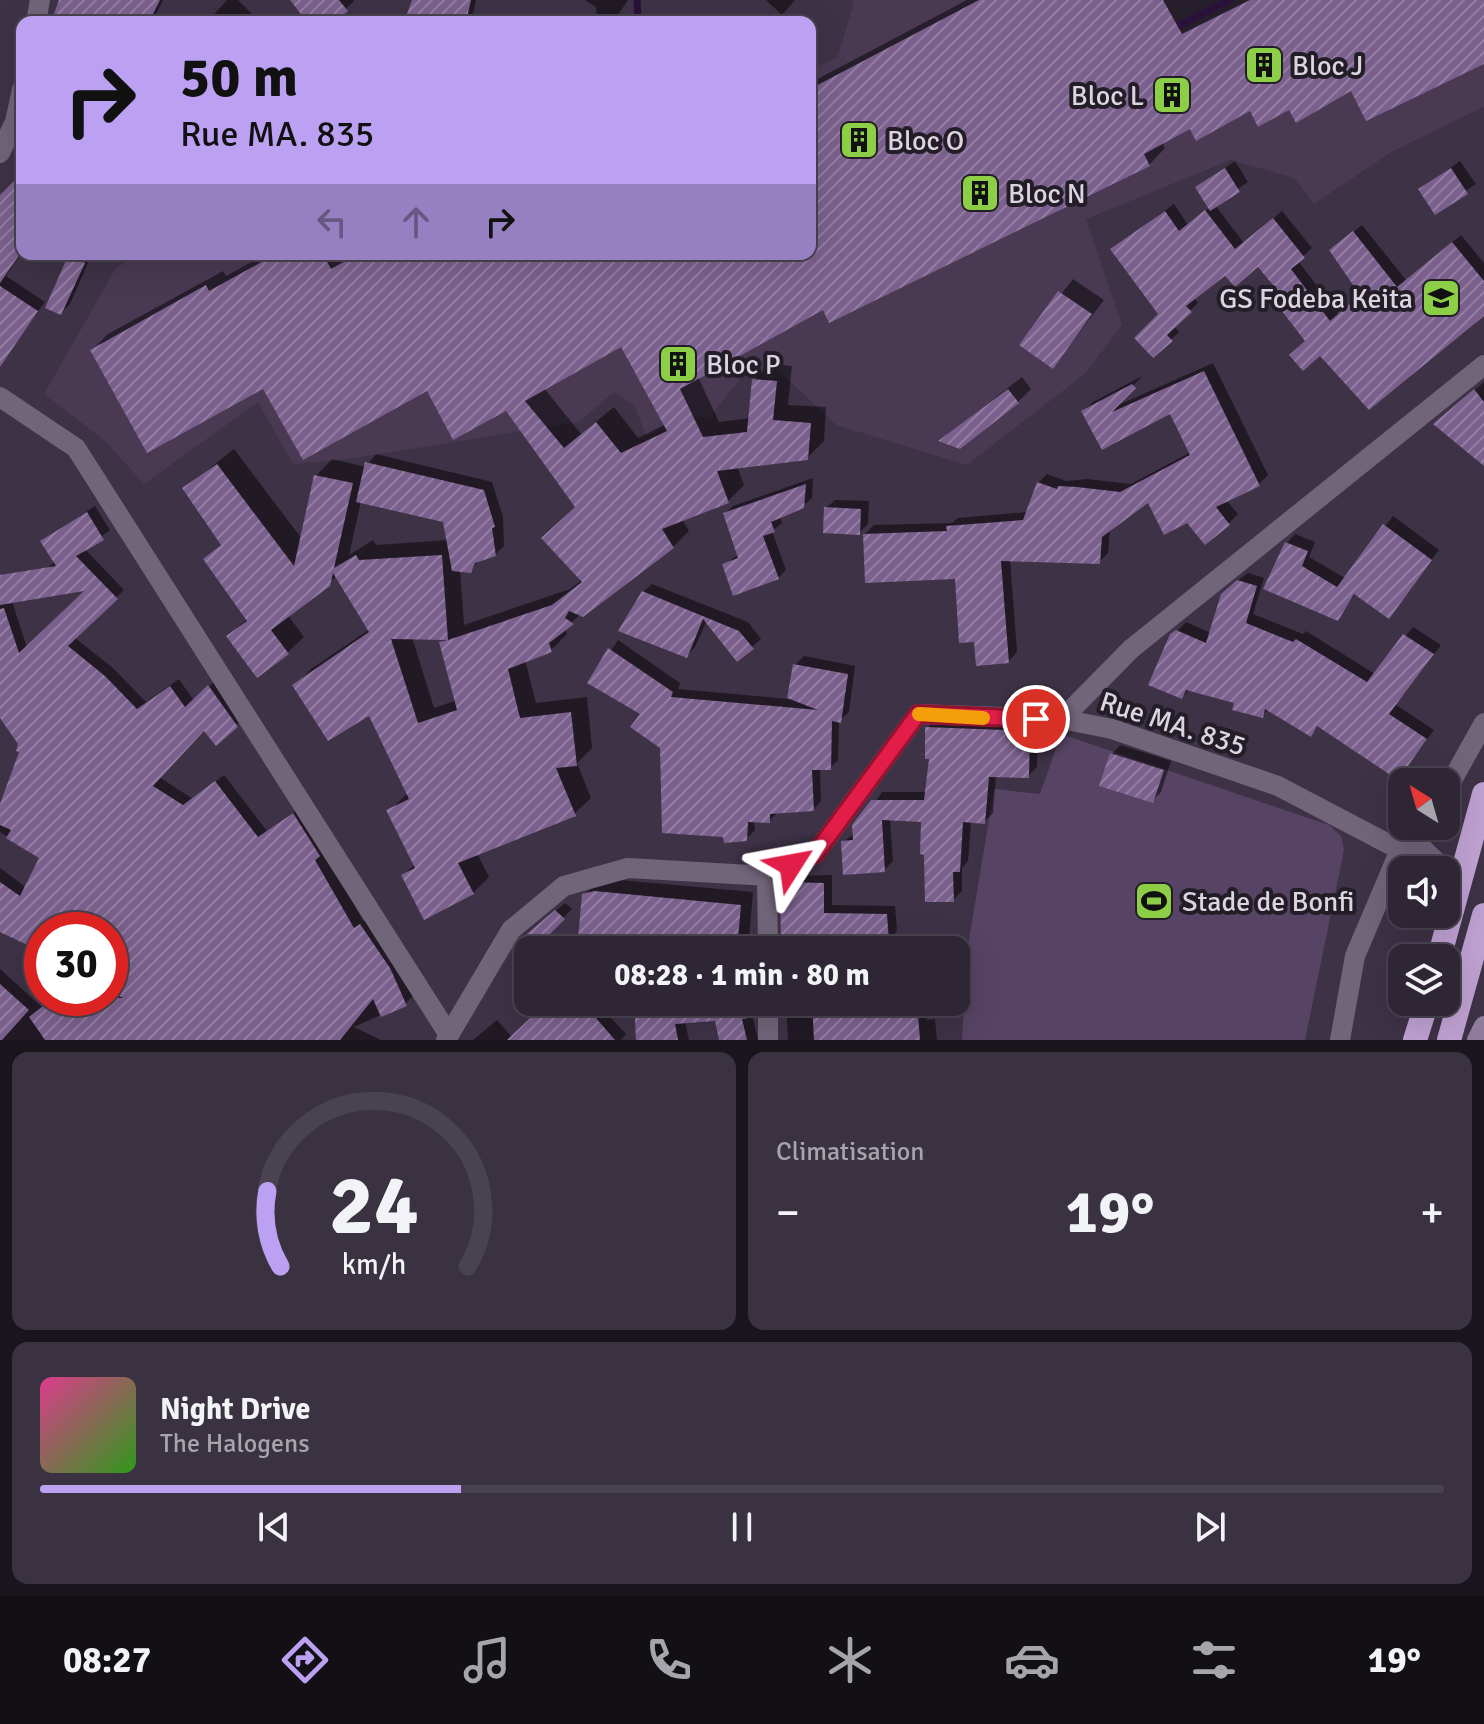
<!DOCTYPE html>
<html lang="fr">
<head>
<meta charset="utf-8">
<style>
  body { margin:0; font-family:Signika,sans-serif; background:#3a3240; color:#f1f3f6; height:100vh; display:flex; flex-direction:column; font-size:30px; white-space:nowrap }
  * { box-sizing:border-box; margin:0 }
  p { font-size:26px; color:#a7a5ac }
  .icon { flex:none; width:44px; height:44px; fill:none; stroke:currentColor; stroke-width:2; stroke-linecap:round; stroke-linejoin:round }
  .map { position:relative; height:1040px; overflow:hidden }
  .details { display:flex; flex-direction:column; gap:12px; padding:12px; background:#19151d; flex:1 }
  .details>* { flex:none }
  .guide { position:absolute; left:16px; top:16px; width:800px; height:244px; border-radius:16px; box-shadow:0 8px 32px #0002,0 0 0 2px #49434f; background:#bca0f2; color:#111; overflow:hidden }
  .needle { width:52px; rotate:323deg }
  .buttons { position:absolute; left:1388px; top:768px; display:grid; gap:16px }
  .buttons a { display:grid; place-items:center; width:72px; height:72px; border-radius:16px; background:#2e2634; box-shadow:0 8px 32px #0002,0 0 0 2px #49434f; font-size:40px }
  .speed { position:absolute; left:24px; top:912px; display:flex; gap:16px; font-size:40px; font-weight:700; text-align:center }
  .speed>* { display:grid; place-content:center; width:104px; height:104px; border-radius:50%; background:#2e2634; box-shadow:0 8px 32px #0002,0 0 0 2px #49434f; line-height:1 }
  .speed .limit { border:12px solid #d22; background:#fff; color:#111 }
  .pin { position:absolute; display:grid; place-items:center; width:68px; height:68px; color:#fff; margin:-34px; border:4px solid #fff; border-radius:50%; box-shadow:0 2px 8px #0007 }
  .me { position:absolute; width:88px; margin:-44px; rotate:56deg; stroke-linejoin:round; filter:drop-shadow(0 0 6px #0008) }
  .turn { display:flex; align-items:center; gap:28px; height:168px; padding:0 32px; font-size:36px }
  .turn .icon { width:104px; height:104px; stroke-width:2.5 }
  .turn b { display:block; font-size:56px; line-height:68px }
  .lanes { display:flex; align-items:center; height:76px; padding:0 32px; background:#0003; justify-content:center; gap:40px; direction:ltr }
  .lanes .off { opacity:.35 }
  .big { font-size:60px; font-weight:700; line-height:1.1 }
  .details .widget { flex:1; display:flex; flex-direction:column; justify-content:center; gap:12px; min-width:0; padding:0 28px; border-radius:16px; background:#3a3240 }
  .details .dial { align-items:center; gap:0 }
  .dial svg { height:208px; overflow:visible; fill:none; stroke:#49434f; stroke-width:7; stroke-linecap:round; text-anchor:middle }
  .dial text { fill:#f1f3f6; stroke:none }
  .song { display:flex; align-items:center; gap:24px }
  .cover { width:96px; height:96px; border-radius:12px; background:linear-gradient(135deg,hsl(330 70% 55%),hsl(110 70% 35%)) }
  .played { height:8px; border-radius:4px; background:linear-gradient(90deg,#bca0f2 30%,#49434f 30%) }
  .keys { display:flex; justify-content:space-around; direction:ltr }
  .heat { display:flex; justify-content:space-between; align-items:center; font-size:44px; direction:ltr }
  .details .tiles { flex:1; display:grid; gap:12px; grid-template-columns:1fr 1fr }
  .widget:last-child { grid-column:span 2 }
  .trip { position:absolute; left:514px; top:936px; width:456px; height:80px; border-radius:16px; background:#2e2634; box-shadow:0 8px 32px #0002,0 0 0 2px #49434f; font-weight:700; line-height:80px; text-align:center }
  .tabs { display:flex; height:128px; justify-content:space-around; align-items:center; background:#120f15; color:#a7a5ac }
  .tabs .icon { width:56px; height:56px }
  .tabs .current { color:#bca0f2 }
  .tabs b { font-size:36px; color:#f1f3f6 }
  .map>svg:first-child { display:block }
</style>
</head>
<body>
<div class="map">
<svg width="1484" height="1040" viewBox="0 0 1484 1040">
  <defs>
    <pattern id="building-hatch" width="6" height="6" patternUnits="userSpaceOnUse" patternTransform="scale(2)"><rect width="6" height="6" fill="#7b608d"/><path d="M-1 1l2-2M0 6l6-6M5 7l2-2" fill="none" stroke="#937da2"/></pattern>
  </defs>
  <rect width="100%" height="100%" fill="#3e3246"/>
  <polygon fill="#493953" points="852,0 1484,0 1484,107 1393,151 1314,204 1294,178 1231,160 1086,219 1122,325 1086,373 967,465 836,425 773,365 747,371 708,419 694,416 646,436 635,406 614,392 579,422 343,460 293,464 258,402 144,484 104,440 44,394 116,268 136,254 810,254 810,69 837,58 854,3"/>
  <polygon fill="#574364" points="1061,734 1329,825 1341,836 1344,850 1305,1040 962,1040 967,952 994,789 1040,794"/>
  <g fill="#0007" fill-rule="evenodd">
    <polygon points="61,0 163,0 152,22 53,22"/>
    <polygon points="227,0 238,0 258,20 207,22"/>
    <polygon points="293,0 353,0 354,1 342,13 350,22 309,22"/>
    <polygon points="414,0 476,0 471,22 408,22"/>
    <polygon points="585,0 628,0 614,21 638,22 597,22 596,7"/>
    <polygon points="766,0 795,0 782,15"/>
    <path d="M967,0h517v60l-133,29 -61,18 -39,2 -60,18 -29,15 3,6 -16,17 -325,142 -126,70 21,45 31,-4 4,-38 17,-16 21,2 -4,39 38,2 -2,34 -17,17 -70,8 7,19 -16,16 -46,18 7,12 -16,16 -92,67 -16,14 2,6 -16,16 -26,10 11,43 51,-6 5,51 -15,15 14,35 -17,16 -97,39 12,24 -16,16 -70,-17 12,-12 -26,-53 19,-18 -39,-80 -74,-27 16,-17 59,-40 -33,-53 -49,39 16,22 -17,16 -58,-17 19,-18 -42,-59 16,-16 -38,-54 50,-40 68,90 14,-63 16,-17 34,8 10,-13 116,28 11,35 1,29 -9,9 -15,4 -10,12 -10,-1 4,55 106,-36 12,-9 -5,-73 -70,-99 -80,-19 -163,-3 -172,-36 16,-16 115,-63 3,5 40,-22h544v-171zM622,345l44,79 -28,14 -24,-31 -33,27 -37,-46zM361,501l84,20 3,19 -72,5 -3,-5 -24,15zM412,637l34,1 -5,5 16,57 -23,8z"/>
    <polygon points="1235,161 1248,182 1215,205 1244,243 1282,211 1312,248 1298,261 1339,315 1362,294 1339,243 1362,225 1406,280 1461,235 1484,263 1484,313 1308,341 1284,296 1258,264 1225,273 1193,297 1198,303 1174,326 1179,332 1153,356 1160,314 1112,249 1174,204 1188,225 1210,207 1197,188"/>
    <polygon points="1460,161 1476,184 1435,212 1420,190"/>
    <polygon points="22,176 22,252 6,276 45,302 10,349 0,343 0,198"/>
    <polygon points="73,254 92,254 70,304 61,313"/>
    <polygon points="1073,279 1104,300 1053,367 1022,345"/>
    <polygon points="1213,363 1268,475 1259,484 1226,500 1238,514 1229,523 1188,520 1149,500 1110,529 1108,553 1099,562 1010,559 1017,652 1008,662 976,639 957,577 865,534 874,525 952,523 958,518 1028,512 1038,483 1047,474 1066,481 1087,479 1131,484 1191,452 1171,411 1103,447 1084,411 1093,402 1142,376 1114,407"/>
    <polygon points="1022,377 1031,389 1018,402 941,440"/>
    <polygon points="1484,382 1484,463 1444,416"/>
    <polygon points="813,478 812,498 803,506 780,516 782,523 772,531 786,570 778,578 724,565 739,554 725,513 733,506"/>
    <polygon points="835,500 869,501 868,524 859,533 826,508"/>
    <polygon points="95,506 110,530 85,549 124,590 74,637 113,668 146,702 179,679 194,701 217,679 244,717 236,725 205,729 159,777 193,799 224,775 267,831 301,807 363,921 368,917 413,996 405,1004 354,1027 381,1040 0,1040 0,969 42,1007 54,998 110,998 110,930 42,930 42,949 0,930 0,868 27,888 42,858 0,832 0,809 14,778 20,743 0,715 0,591 8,589 27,648 90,589 48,568 55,561 43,541"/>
    <polygon points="1393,516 1439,550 1389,617 1356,593 1337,619 1287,543 1295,534 1315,542 1309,557 1345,578"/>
    <polygon points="1248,573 1264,578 1253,614 1303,634 1306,631 1375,674 1413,627 1441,645 1396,705 1434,730 1398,778 1319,725 1310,734 1269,709 1262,715 1237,701 1190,689 1182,697 1172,636 1186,622 1211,633 1232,585"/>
    <polygon points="652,584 748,622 761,639 752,647 707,620 695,647 686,656 643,592"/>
    <polygon points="618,640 680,683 678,689 789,699 795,665 804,656 855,666 849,712 839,721 838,760 830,768 820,768 821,801 813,810 779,811 769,821 754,822 755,830 746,839 662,747 642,713 590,682"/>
    <polygon points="936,719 1038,723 1037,767 1028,776 996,775 993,813 984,822 971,821 968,861 962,868 962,891 953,900 926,853 924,820 890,819 893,861 884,870 843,842 855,833 882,792 927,792 931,757 927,728"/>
    <polygon points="1120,745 1171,761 1161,792 1153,800 1112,754"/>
    <polygon points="832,875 832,905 895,906 897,931 888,940 836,940 829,946 823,946 823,950 783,950 782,885 791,876"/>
    <polygon points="609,879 753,892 748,950 579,950 584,895 598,882"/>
    <polygon points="565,903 572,909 527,955 532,930"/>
    <polygon points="528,967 528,988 517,978"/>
    <polygon points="542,1002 596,1002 626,1034 621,1040 473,1040 497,1020 512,1037 545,1006"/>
    <polygon points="636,1002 754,1002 751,1010 758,1040 721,1040 716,1019 685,1022 689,1040 639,1040"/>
    <polygon points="786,1002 926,1002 927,1020 935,1019 937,1040 788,1040"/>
  </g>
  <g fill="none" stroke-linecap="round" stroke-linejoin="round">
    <g stroke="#2a1139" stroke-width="7">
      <polyline points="637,0 638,22"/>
      <polyline points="1170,30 1230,0"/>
    </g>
  </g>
  <g fill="url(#building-hatch)" fill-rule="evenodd">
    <polygon points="59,0 160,0 149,22 51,22"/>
    <polygon points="290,0 339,0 348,11 334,22 307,22"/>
    <polygon points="412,0 471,0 466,22 421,22 406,17"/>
    <path d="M979,0h184l19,34 68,-34h234v64l-118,57 -15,-30 -55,32 -7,-13 -31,17 -8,-16 -54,30 -6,-12 -46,25 6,12 -321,157 -6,-13 -143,79 23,48 44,-5 5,-53 25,2 -4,39 38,3 -3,37 -91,11 12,32 -67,26 12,19 -91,69 -14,-6 -4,7 9,6 -25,19 3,9 -44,17 12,49 51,-6 6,54 -21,2 20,48 -118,47 16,31 -50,26 -23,-45 14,-7 -29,-58 23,-11 -40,-83 -41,25 -36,-56 77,-53 -36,-59 -3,13 -59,44 18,24 -32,24 -31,-42 21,-15 -44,-62 18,-14 -39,-57 35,-24 77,102 20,-91 39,8 -19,85 22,-13 3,5 83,-5 6,85 104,-35 30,-23 -41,-44 34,-31 -69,-96 -53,29 -26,-49 -124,69 -40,-71 -116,64 -57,-103 116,-65 3,6 67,-37h47l8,15 27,-15h452v-165zM621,347l46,84 -46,22 -25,-31 -32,26 -39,-47zM391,639l56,1 -8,2 18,68 -39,13z"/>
    <polygon points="1225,168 1240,192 1210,211 1195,187"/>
    <polygon points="1451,168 1468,194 1435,215 1418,189"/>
    <polygon points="22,173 22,251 0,283 0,195"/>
    <polygon points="1205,210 1235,249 1273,218 1305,258 1291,269 1330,321 1360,295 1329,250 1353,231 1397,287 1452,242 1484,281 1484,316 1369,410 1320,356 1303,371 1289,355 1305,341 1275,302 1282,296 1258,267 1235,287 1225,276 1186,306 1192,312 1167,335 1173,341 1153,358 1134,338 1158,314 1110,249 1165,211 1179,231"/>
    <polygon points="68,256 85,263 61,315 45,308"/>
    <polygon points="0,286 38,311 0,367"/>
    <polygon points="1058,291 1092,314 1053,369 1019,345"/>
    <polygon points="1204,371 1260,486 1216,507 1230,525 1205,545 1187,523 1164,535 1148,503 1102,537 1100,564 1001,561 1009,663 976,666 974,642 959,643 955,579 865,583 863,534 947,531 946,526 1023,520 1037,482 1057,489 1058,486 1077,487 1120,492 1190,455 1170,414 1102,450 1081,411 1132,384 1136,388 1112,412"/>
    <polygon points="1008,389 1019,403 960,449 938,441"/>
    <polygon points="1474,389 1484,402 1484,466 1433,424"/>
    <polygon points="365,462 484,490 495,527 492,528 496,556 475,563 471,573 452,571 443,522 356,502"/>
    <polygon points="806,484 804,508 771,522 775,532 763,536 779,579 733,596 722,564 738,558 723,513"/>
    <polygon points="824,507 861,509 860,535 823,533"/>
    <polygon points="87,512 104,540 76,556 118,599 68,646 105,676 137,709 170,686 185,707 208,685 238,727 216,746 204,731 153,786 183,805 215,781 258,837 293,813 320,856 315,860 354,928 360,924 390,968 407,1006 381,1017 373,999 340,1040 45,1040 29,1017 53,998 123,998 110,991 110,930 42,930 42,952 0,932 0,882 20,896 39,858 6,838 11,830 0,825 0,804 19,752 16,751 18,744 0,718 0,609 4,608 19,653 84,591 0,605 0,575 56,566 40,541"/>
    <polygon points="1383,524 1432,560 1389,619 1354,594 1338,621 1263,589 1285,542 1308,551 1302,566 1337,587"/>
    <polygon points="1237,580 1257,586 1246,623 1293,642 1296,639 1367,682 1403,634 1434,654 1389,714 1427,739 1398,780 1317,726 1311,737 1265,709 1263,718 1232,710 1234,703 1186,690 1182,699 1148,685 1170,634 1176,630 1206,643 1221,594"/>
    <polygon points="642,591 739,631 754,649 737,662 703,619 687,658 618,631"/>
    <polygon points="608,648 673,692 671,697 818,710 787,698 793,664 848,674 841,723 832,721 831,770 812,770 814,811 770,814 770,823 748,822 747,841 724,843 723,837 662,833 660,748 630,727 640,714 587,683"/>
    <polygon points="925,727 1030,731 1029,778 989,777 985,824 963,822 960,872 953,872 954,902 925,902 924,855 920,854 921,822 882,820 885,872 843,875 841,841 853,840 852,825 871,800 924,800 929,759 925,759"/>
    <polygon points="1110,753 1164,770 1153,803 1099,786"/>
    <polygon points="785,882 824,883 824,913 887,914 889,942 830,942 830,948 781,948 780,884"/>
    <polygon points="594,891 741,905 737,950 630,950 630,947 627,950 577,950 582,894"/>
    <polygon points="555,910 565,919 534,950 528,950 527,958 516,947 521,939"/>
    <polygon points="0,984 29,1010 2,1040 0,1040"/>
    <polygon points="547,1002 582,1002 615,1040 507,1040"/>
    <polygon points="634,1002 755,1002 755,1017 742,1019 747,1040 719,1040 715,1021 675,1024 678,1040 636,1040"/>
    <polygon points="812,1002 917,1002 920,1040 814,1040"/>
  </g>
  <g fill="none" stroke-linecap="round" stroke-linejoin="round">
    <g stroke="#716579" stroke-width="20">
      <polyline points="36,22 40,0"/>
      <polyline points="0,153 15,122 22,89"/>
      <polyline points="0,397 76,448 449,1035"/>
      <polyline points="1062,719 1131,649 1484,365"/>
      <polyline points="1446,791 1484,723"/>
      <polyline points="1400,850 1421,847 1445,870"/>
      <polyline points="767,876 768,950"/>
      <polyline points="768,1002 768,1040"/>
      <polyline points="446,1040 511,930 564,886 628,868 767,876 815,854 918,714 1062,719 1112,729 1278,786 1400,850"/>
      <polyline points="1340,1040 1355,956 1400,850 1415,826"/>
    </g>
    <polyline stroke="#907d9d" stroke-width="20" points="1477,1040 1484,1026"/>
    <g stroke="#bea0d1" stroke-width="24">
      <polyline points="1439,958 1484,794"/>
      <polyline points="1415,1040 1427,1002"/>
      <polyline points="1449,1040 1484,915"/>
    </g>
  </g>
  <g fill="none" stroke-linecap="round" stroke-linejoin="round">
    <g stroke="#92132f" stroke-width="20">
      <polyline id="route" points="791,865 815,854 918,714 1036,719"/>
    </g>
    <use href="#route" stroke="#e11d48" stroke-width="14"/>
    <polyline stroke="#f59e0b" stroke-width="14" points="919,714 983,718"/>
  </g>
  <defs>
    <g id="building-square" transform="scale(2)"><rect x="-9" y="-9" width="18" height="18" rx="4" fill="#8cce45" stroke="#221d26"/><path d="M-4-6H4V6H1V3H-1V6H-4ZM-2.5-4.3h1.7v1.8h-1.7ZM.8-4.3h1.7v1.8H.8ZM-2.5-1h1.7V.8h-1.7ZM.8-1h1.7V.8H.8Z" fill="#111"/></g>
    <g id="school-square" transform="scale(2)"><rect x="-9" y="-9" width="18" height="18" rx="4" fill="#8cce45" stroke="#221d26"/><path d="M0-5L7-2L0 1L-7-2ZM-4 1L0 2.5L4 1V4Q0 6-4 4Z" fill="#111"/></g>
    <g id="stadium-square" transform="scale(2)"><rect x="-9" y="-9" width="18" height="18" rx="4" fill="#8cce45" stroke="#221d26"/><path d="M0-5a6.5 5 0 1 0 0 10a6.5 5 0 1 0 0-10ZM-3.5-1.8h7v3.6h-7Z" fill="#111"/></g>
  </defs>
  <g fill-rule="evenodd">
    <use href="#building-square" x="1264" y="65"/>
    <use href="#building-square" x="1172" y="95"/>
    <use href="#building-square" x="859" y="140"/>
    <use href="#building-square" x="980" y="193"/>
    <use href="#school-square" x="1441" y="298"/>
    <use href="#building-square" x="678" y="364"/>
    <use href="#stadium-square" x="1154" y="901"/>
  </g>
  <g text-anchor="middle" stroke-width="8" stroke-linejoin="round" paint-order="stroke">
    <g font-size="28" fill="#dcd4e1" stroke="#221d26" text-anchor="start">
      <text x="1292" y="75">Bloc J</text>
      <text x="1144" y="105" text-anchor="end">Bloc L</text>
      <text x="887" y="150">Bloc O</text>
      <text x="1008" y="203">Bloc N</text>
      <text x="1413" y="308" text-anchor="end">GS Fodeba Keita</text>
      <text x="706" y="374">Bloc P</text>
      <text x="1182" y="911">Stade de Bonfi</text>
    </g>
    <g font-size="28" fill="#dcd4e1" stroke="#221d26">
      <text transform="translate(1173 723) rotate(18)" y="10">Rue MA. 835</text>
    </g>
  </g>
</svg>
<div class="buttons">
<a><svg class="needle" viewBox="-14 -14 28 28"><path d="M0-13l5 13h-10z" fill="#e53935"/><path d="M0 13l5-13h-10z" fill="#a7a5ac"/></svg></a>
<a><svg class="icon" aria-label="sound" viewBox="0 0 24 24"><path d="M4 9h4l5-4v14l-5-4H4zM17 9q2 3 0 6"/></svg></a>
<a><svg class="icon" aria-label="layers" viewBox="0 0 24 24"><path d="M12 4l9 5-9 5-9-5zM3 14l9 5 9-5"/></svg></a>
</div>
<div class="speed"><div class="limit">30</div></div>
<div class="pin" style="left:1036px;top:719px;background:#d93025"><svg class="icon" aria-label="arrive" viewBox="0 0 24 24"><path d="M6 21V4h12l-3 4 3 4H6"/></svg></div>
<svg class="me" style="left:791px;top:865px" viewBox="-20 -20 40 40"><path d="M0-17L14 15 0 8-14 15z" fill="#e11d48" stroke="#fff" stroke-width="4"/></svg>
<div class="trip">08:28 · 1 min · 80 m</div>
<div class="guide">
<div class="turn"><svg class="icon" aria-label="right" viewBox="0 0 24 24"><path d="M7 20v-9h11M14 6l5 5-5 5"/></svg><div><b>50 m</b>Rue MA. 835</div></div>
<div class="lanes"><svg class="icon off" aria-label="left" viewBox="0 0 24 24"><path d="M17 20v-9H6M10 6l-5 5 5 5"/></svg><svg class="icon off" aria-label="ahead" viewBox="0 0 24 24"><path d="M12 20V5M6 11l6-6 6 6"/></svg><svg class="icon" aria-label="right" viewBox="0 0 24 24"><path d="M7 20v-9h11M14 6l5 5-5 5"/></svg></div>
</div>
</div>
<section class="details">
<div class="tiles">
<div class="widget dial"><svg viewBox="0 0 100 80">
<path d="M14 69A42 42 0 1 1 86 69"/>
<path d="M14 69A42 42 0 0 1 9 40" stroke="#bca0f2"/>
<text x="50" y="56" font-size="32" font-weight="700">24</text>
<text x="50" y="72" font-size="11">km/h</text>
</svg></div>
<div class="widget"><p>Climatisation</p>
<div class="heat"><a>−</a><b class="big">19°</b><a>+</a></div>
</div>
<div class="widget">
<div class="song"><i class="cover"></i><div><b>Night Drive</b><p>The Halogens</p></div></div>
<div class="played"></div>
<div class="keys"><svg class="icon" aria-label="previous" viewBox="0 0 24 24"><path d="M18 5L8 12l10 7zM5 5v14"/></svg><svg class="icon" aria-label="pause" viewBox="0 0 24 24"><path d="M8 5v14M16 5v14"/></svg><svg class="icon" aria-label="next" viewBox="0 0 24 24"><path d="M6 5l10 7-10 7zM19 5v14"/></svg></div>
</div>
</div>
</section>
<nav class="tabs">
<b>08:27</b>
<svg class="icon current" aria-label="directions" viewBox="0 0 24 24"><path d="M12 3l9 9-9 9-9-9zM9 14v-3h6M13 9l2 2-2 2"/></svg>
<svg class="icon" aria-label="music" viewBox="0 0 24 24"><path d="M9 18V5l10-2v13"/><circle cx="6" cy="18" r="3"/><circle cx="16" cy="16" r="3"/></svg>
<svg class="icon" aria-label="phone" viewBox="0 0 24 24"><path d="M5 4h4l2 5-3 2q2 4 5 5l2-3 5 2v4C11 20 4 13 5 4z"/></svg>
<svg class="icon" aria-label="climate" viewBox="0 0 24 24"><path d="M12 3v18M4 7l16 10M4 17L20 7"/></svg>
<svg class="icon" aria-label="car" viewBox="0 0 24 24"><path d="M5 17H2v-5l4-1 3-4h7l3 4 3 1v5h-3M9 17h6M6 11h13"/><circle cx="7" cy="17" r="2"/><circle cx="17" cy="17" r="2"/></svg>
<svg class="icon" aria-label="filters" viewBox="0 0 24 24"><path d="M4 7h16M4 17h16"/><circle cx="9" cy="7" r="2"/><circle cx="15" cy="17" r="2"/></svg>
<b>19°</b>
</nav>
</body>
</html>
